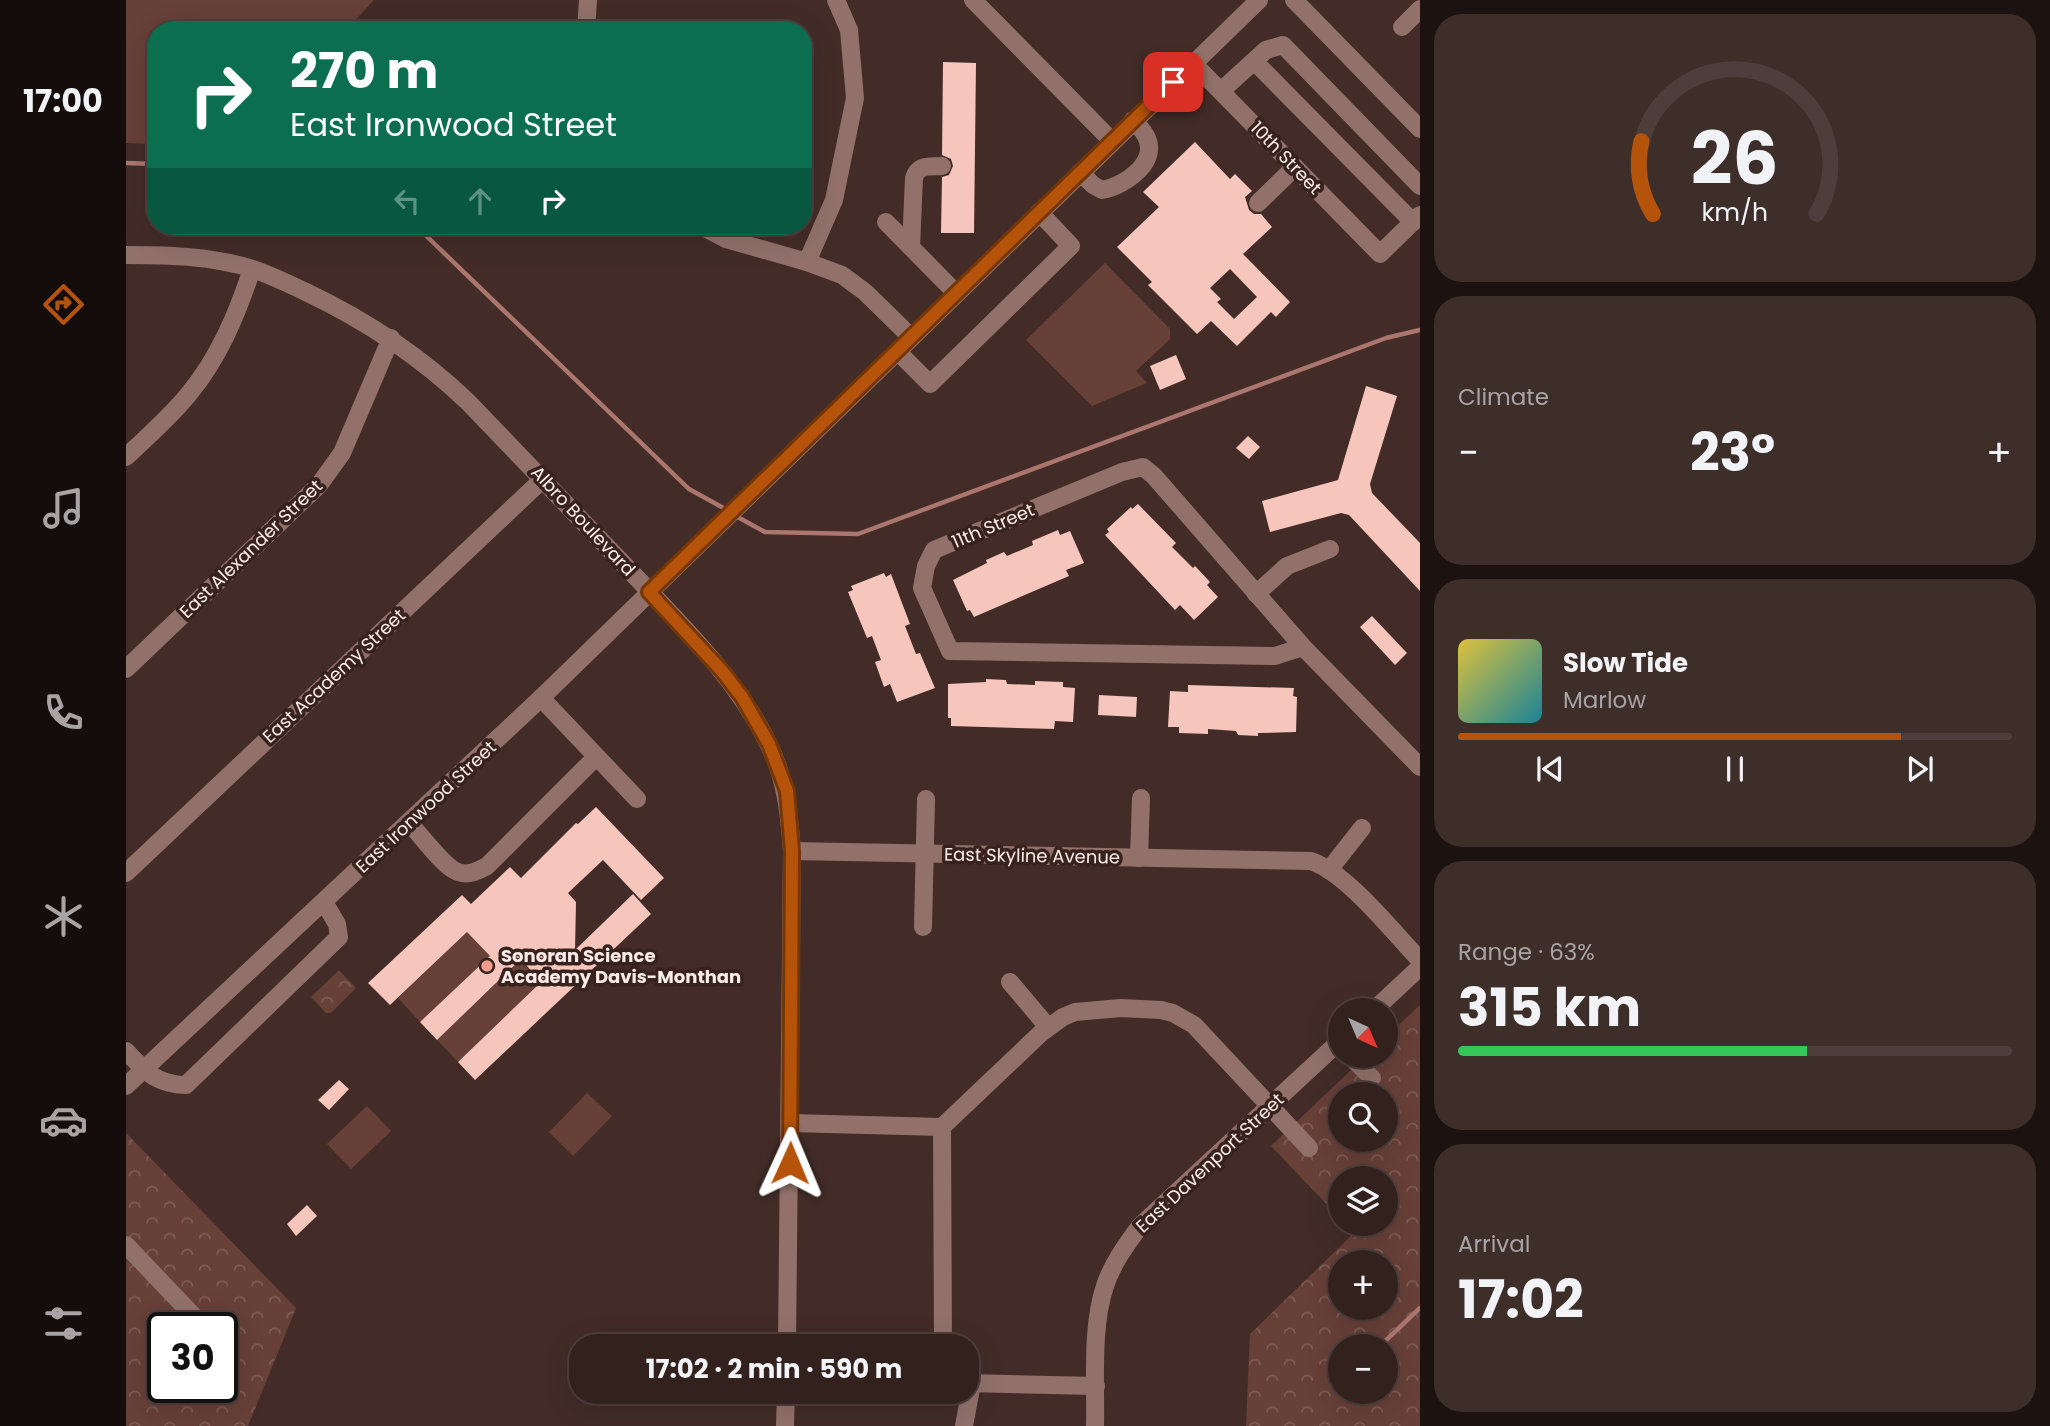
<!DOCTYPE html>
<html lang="en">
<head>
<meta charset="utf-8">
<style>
  body { margin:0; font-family:Poppins,sans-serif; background:#3d2e2a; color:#f1f3f6; height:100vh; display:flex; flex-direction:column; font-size:26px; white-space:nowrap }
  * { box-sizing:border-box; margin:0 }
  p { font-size:23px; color:#a8a3a4 }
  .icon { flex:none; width:38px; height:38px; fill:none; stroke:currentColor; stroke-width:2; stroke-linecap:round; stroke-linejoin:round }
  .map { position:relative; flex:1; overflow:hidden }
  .panel { display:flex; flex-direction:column; gap:14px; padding:14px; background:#1c1210; width:630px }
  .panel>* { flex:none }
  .banner { position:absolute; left:21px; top:21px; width:665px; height:214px; border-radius:28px; box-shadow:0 7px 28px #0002,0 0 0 2px #4d3e3b; background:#0b6e4f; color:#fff; overflow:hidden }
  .needle { width:46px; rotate:136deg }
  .fabs { position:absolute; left:1202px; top:998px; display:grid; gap:14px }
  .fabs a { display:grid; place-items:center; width:70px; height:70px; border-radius:50%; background:#32211d; box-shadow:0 7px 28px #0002,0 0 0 2px #4d3e3b; font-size:35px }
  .speed { position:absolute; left:21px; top:1312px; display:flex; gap:14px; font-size:35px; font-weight:700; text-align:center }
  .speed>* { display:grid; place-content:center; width:91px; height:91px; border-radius:50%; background:#32211d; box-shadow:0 7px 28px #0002,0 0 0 2px #4d3e3b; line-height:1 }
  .speed .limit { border:4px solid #111; border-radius:10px; background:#fff; color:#111 }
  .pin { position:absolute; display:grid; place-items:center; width:60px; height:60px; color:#fff; margin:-30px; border-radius:14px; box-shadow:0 4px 10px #0006 }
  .me { position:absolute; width:77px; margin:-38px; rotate:1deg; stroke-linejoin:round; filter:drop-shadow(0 0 5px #0008) }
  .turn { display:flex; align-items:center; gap:24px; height:147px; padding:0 28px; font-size:32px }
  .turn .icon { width:91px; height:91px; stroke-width:2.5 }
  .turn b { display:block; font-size:49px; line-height:60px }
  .lanes { display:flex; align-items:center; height:66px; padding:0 28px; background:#0003; justify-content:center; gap:35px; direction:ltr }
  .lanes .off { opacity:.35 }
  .big { font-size:52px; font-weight:700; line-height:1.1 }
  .panel .widget { flex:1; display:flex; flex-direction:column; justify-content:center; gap:10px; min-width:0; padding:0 24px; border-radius:28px; background:#3d2e2a }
  .panel .dial { align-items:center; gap:0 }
  .dial svg { height:182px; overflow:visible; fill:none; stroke:#4d3e3b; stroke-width:7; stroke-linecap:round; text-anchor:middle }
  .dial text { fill:#f1f3f6; stroke:none }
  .song { display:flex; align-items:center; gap:21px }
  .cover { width:84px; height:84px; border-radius:10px; background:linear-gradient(135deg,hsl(50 70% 55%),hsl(190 70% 35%)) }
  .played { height:7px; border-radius:4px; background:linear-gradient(90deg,#b45309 80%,#4d3e3b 80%) }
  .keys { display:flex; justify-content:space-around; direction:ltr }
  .heat { display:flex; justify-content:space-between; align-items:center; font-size:38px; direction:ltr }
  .charge { height:10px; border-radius:5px; background:linear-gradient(90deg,#34c759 63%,#4d3e3b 0) }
  .trip { position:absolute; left:443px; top:1334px; width:410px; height:70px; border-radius:28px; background:#32211d; box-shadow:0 7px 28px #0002,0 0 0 2px #4d3e3b; font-weight:700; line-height:70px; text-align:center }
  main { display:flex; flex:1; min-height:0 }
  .tab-bar { display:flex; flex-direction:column; width:126px; justify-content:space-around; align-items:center; background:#140d0c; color:#a8a3a4 }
  .tab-bar .icon { width:49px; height:49px }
  .tab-bar .selected { color:#b45309 }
  .tab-bar b { font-size:32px; color:#f1f3f6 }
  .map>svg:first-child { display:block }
</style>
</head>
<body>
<main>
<nav class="tab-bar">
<b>17:00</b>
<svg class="icon selected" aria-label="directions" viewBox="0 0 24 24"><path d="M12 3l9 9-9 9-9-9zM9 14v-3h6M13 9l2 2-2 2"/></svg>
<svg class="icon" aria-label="music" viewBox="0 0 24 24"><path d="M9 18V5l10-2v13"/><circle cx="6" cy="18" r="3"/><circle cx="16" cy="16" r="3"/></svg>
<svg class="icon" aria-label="phone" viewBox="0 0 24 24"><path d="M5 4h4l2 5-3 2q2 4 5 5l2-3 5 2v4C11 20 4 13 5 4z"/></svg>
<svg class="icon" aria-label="climate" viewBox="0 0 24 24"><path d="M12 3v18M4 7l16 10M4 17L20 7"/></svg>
<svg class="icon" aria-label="car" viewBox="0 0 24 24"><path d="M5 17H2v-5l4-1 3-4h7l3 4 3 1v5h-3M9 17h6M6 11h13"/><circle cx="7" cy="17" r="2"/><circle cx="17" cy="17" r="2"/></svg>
<svg class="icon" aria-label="filters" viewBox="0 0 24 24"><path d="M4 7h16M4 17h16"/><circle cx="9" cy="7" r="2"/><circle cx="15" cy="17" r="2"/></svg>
</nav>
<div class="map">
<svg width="1294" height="1426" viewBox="0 0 1294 1426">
  <defs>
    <pattern id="park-crowns" width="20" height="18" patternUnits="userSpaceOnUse" patternTransform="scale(1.75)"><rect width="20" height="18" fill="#674038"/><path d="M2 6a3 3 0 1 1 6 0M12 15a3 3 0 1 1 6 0" fill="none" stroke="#7e5c55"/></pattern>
  </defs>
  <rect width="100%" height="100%" fill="#432c27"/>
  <g fill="#674038">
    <polygon points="0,0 248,0 220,30 30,30 30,144 0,143"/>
    <polygon points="979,263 1044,329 1044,339 1010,371 1021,383 966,406 900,340"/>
    <polygon points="341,932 364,956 294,1022 272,998"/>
    <polygon points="392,958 413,980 411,982 413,984 332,1062 311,1040 387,967"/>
    <polygon points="461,1093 486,1116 447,1156 423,1132"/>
    <polygon points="241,1106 265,1131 225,1169 201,1144"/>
  </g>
  <g fill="url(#park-crowns)" fill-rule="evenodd">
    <polygon points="213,970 230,988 205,1013 200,1013 185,997"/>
    <path d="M1294,1005v421h-174l4,-92 104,-101 -8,-10h40v-45h-46v40l-69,-72 96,-91h19v-18zM1214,1094h46v45h-46zM1214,1262h46v45h-46zM1214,1346h46v45h-46z"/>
    <path d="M0,1133l170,175 -48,118h-122zM37,1328h59v60h-59z"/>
  </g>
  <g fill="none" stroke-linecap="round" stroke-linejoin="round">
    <g stroke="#ab766d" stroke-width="4.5">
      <polyline points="0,163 30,164"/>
      <polyline points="290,226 563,489 601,510"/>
      <polyline points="608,515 639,532 732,534 1260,338 1294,330"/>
      <polyline points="1254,1346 1294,1308"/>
    </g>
  </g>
  <g fill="#f6c6bc" fill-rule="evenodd">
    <polygon points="817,62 850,63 848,233 815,233 816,177 823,175 827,166 825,159 816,155"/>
    <path d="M1069,142l35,37 5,-5 17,17 -7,6 4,13 5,4h7l11,13 -29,27 47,48 -14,15 -5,-5 -34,34 -26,-25 -14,13 -49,-49 4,-3 -35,-35 42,-40 -16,-15zM1104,269l27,28 -23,22 -17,-17 4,-3 -11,-11z"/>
    <polygon points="1050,355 1060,379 1034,390 1024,366"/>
    <polygon points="1240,386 1271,396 1244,484 1246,493 1294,543 1294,591 1223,515 1215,513 1144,532 1136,501 1212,480"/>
    <polygon points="1122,436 1134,447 1123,459 1110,448"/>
    <polygon points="1012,504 1050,543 1046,547 1067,568 1069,566 1084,582 1081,585 1092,597 1068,620 1054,605 1049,610 979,535 983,532 981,529 1005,507 1006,509"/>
    <polygon points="932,530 934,535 944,531 958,563 940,570 943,576 848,617 844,610 841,611 827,580 861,563 860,560 878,552 881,556 907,545 906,541"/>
    <polygon points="758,573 760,577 765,574 784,624 779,626 790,654 794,653 809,688 771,702 764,684 758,687 749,662 755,660 746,636 741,638 722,592 727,590 725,586"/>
    <polygon points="1246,616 1281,653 1269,665 1234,627"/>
    <polygon points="860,679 880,680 881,684 909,685 909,681 937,682 937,687 949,688 947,722 929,721 928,729 825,726 825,718 822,718 822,684 860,682"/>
    <polygon points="1062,685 1168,688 1167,696 1171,697 1170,732 1132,733 1132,736 1112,735 1110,731 1082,729 1082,734 1053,733 1053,727 1042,727 1044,691 1062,692"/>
    <polygon points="973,695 1011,697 1010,717 972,715"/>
    <polygon points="470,807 538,878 515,900 477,860 442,893 450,902 449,950 507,894 525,914 349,1080 332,1062 413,984 411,982 413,980 395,959 311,1040 294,1022 364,956 341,932 264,1005 242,983 336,895 345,904 384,867 395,878 450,823 452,824"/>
    <polygon points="213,1080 223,1089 203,1110 192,1100"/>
    <polygon points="181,1205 191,1216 170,1236 161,1224"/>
  </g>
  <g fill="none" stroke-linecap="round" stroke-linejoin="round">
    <g stroke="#92716b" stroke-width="18">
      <polyline points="847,0 986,141"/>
      <polyline points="1168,0 1294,129"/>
      <polyline points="1276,27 1294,9"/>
      <polyline points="460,30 462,0"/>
      <polyline points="1128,61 1287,222"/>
      <polyline points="1067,63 1254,254 1294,215"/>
      <polyline points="1095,91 1140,50 1157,45 1294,186"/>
      <path d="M954,172l13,13 9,5c23,-4 61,-30 42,-57 -3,-5 -8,-9 -11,-13"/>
      <polyline points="1132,203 1169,167"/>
      <polyline points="760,222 830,293"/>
      <polyline points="575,226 600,239 681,262 716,275 739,292 785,337"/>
      <path d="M785,247l3,-69c4,-14 15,-11 28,-12"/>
      <path d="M0,255c42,0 86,1 127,14 18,6 36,15 53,23 61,29 114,64 162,110 56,58 112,116 167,174 49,52 101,102 133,167 18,36 21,69 24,108l-5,495"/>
      <polyline points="681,262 708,200 729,98 723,30 710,0"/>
      <polyline points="771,351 804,384 945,246 913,212"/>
      <path d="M0,457c21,-20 43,-39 62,-62 31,-37 49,-81 64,-126"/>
      <polyline points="1130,594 1161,566 1204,549"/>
      <polyline points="1177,647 1149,656 824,651 796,588 800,566 808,550 996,472 1017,467 1028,476 1177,647 1294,767"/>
      <polyline points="0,669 193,485 216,453 265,338"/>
      <polyline points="415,698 511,799"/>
      <path d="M283,823c11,11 33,41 45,47 11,7 22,2 33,-4l108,-108"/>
      <path d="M666,851l519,10c37,13 81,70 109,99"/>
      <polyline points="1013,858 1015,798"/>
      <polyline points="1203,870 1236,828"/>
      <polyline points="0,873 417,479"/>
      <polyline points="797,927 800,799"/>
      <polyline points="884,982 922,1027"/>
      <polyline points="1248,1010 1294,967"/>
      <path d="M0,1051c20,21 30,33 60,34l153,-148 -2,-13 -13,-22"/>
      <polyline points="1223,1055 1246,1078"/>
      <polyline points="0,1086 415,698 1133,0"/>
      <polyline points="664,1123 816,1127 915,1033 937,1017 949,1012 995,1008 1035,1010 1047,1013 1068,1025 1183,1148"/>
      <polyline points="816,1127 817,1346"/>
      <polyline points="0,1245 79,1328"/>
      <polyline points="96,1347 103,1354"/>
      <polyline points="840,1383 970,1386"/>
      <polyline points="659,1426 660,1391"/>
      <polyline points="838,1426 846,1383"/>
      <path d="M969,1426c1,-43 -4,-99 10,-140 7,-22 21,-41 35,-60l200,-185"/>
    </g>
  </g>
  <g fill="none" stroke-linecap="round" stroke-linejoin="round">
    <g stroke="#753606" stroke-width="18">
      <polyline id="route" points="664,1163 666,851 661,791 643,744 616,697 596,671 523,592 1047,82"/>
    </g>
    <use href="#route" stroke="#b45309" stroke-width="12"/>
  </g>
  <circle fill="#f49d8d" stroke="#38221d" stroke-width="2.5" cx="361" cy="966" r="7"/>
  <g text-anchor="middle" stroke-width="7" stroke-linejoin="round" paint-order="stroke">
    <g font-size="18" fill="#fcece9" stroke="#38221d">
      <text transform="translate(1160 158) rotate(46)" y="6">10th Street</text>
      <text transform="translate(457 521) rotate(47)" y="6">Albro Boulevard</text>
      <text transform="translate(867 526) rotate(-23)" y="6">11th Street</text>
      <text transform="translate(125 549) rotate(-44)" y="6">East Alexander Street</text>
      <text transform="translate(208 676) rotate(-43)" y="6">East Academy Street</text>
      <text transform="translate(300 807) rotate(-43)" y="6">East Ironwood Street</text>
      <text transform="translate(906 856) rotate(1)" y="6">East Skyline Avenue</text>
      <text transform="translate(1084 1163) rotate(-43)" y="6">East Davenport Street</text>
    </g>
    <g font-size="18" font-weight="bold" fill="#fcece9" stroke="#38221d" text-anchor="start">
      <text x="375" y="962">Sonoran Science<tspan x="375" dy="21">Academy Davis-Monthan</tspan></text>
    </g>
  </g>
</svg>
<div class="fabs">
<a><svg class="needle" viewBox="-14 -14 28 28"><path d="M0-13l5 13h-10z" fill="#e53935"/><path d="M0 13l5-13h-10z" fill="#a8a3a4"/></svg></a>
<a><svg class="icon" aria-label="search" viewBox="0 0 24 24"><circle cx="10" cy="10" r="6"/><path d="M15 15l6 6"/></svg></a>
<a><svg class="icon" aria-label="layers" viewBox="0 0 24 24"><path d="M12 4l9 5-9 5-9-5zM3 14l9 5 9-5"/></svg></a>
<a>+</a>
<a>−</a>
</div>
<div class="speed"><div class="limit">30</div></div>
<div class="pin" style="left:1047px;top:82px;background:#d93025"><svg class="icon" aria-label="arrive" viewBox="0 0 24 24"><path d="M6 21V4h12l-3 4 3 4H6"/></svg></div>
<svg class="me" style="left:664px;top:1163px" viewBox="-20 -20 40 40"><path d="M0-17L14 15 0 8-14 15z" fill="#b45309" stroke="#fff" stroke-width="4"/></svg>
<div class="trip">17:02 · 2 min · 590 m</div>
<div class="banner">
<div class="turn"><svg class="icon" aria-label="right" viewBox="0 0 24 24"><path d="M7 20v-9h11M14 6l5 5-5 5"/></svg><div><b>270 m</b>East Ironwood Street</div></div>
<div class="lanes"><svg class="icon off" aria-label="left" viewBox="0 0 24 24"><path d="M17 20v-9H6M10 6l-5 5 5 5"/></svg><svg class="icon off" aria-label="ahead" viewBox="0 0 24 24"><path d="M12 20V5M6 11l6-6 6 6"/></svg><svg class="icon" aria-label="right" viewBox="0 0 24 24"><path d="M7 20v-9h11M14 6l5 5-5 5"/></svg></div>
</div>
</div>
<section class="panel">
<div class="widget dial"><svg viewBox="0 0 100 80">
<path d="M14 69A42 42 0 1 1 86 69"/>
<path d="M14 69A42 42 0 0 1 9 37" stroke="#b45309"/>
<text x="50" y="56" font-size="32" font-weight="700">26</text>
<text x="50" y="72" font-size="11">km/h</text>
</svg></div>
<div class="widget"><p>Climate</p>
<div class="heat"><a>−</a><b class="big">23°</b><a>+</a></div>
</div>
<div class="widget">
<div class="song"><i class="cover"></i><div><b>Slow Tide</b><p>Marlow</p></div></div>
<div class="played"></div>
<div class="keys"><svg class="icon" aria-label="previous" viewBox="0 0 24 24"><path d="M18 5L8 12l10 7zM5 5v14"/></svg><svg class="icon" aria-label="pause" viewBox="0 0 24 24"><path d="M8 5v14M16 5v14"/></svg><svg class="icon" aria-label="next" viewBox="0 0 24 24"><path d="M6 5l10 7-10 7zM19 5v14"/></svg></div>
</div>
<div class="widget"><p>Range · 63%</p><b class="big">315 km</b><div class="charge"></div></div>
<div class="widget"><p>Arrival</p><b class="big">17:02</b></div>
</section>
</main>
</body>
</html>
